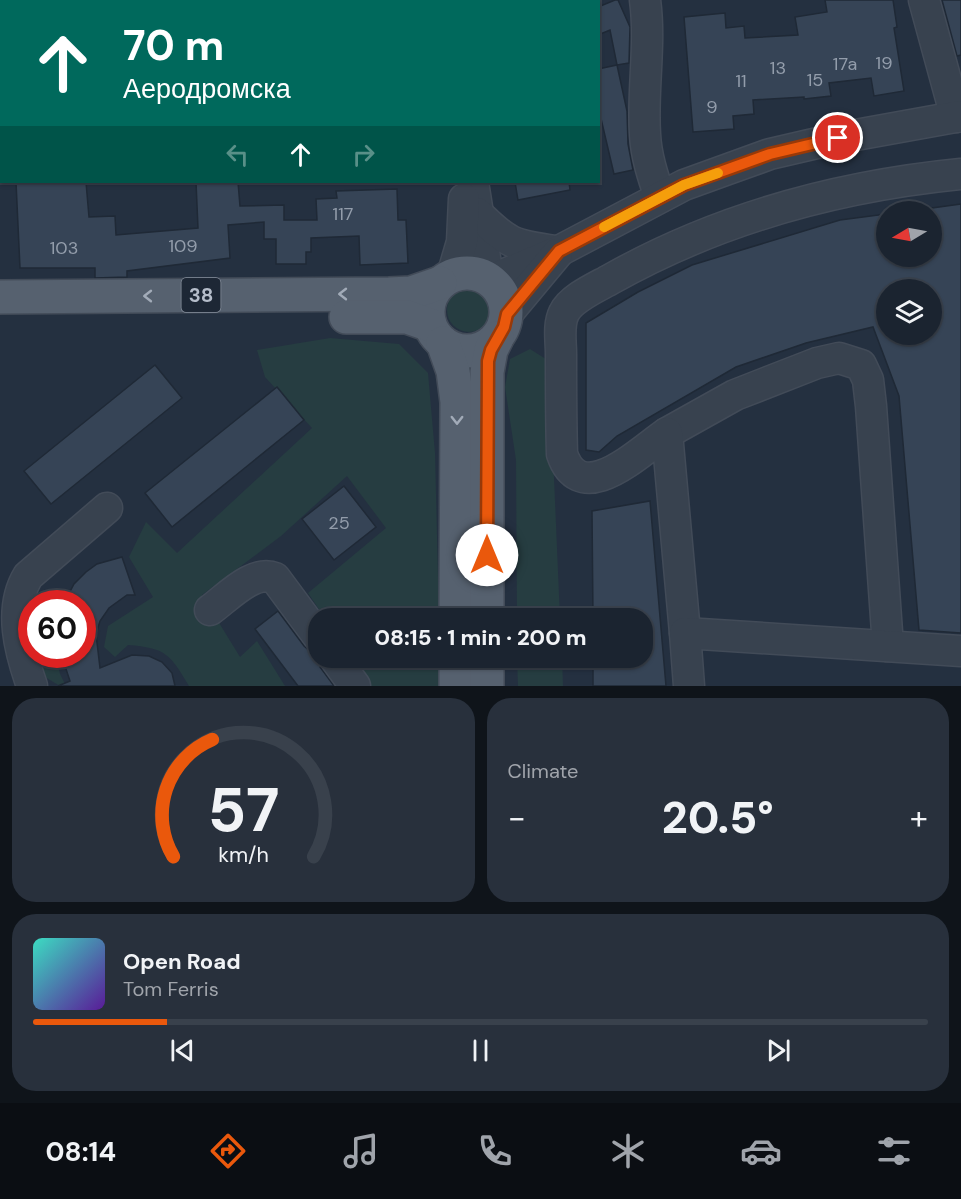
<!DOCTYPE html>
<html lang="en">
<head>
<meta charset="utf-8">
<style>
  body { margin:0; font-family:"DM Sans",sans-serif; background:#28303c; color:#f1f3f6; height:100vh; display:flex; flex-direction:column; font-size:22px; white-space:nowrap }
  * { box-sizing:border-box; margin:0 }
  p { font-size:20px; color:#a0a4ab }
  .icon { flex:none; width:33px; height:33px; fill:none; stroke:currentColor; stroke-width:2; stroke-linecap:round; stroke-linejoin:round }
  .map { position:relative; height:686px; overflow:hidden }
  .sheet { display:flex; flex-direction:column; gap:12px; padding:12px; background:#0f141a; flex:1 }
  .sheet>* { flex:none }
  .guide { position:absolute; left:0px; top:0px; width:600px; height:183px; box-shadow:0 2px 4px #0004,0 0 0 2px #39414c; background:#00695c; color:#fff; overflow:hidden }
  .needle { width:39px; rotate:260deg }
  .tools { position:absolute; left:876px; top:201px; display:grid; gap:12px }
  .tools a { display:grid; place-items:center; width:66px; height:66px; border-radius:50%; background:#1b2430; box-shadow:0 2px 4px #0004,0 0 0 2px #39414c; font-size:30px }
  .speed { position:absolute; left:18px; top:590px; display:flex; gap:12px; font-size:30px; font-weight:700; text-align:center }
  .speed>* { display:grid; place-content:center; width:78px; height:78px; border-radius:50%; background:#1b2430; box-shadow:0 2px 4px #0004,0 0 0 2px #39414c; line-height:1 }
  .speed .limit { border:9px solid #d22; background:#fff; color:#111 }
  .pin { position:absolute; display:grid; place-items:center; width:51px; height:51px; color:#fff; margin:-26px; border:3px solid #fff; border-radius:50%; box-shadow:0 2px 6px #0007 }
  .me { position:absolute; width:66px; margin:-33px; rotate:0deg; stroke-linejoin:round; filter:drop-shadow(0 0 4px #0008) }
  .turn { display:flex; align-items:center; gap:21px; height:126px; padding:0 24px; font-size:27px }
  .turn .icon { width:78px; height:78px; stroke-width:2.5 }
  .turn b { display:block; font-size:42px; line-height:51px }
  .lanes { display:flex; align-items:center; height:57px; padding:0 24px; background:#0003; justify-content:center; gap:30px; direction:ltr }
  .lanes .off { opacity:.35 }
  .big { font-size:45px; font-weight:800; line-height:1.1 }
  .sheet .card { flex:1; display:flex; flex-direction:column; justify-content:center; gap:9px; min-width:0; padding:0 21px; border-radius:24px; background:#28303c }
  .sheet .dial { align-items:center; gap:0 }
  .dial svg { height:156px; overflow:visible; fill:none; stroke:#39414c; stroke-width:7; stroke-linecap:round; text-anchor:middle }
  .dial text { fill:#f1f3f6; stroke:none }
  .song { display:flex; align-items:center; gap:18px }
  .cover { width:72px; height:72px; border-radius:9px; background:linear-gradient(135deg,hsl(170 70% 55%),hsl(270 70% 35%)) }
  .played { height:6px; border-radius:3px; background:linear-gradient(90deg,#ea580c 15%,#39414c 15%) }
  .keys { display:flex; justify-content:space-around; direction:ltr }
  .heat { display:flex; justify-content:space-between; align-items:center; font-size:33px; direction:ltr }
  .sheet .tiles { flex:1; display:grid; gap:12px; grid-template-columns:1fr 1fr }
  .card:last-child { grid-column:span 2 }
  .trip { position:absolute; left:308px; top:608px; width:345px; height:60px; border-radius:24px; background:#1b2430; box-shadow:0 2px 4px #0004,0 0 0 2px #39414c; font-weight:800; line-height:60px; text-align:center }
  .dock { display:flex; height:96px; justify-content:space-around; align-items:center; background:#0b0e13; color:#a0a4ab }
  .dock .icon { width:42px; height:42px }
  .dock .selected { color:#ea580c }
  .dock b { font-size:27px; color:#f1f3f6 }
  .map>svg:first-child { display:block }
</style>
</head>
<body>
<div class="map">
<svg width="961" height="686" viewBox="0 0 961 686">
  <rect width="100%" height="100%" fill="#243040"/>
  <g fill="#263d41">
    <circle cx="469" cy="310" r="22"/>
    <path d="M330,338l69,6 29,29 7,80 4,165h-114l-17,-25 78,-65 -39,-52 -66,60 -79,59 38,62 17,-16 28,45h-96c-19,-32 -23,-38 -61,-41l-13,12 -11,-10 4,-21 45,-29 -24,-40 17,-35 31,31 135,-125 -47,-51 -8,-27z"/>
    <polygon points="530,349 549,361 560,618 517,618 516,460 505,387 510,359"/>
    <polygon points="33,654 55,654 60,674 66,686 60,686 40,674"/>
    <polygon points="350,657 439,657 440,686 369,686"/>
    <polygon points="517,657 562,657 563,686 518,686"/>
  </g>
  <g fill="#364456" stroke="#1f2936" stroke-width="1.5" fill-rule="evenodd">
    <polygon points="615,0 618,0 630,27 629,63 617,65 610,30 598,35 598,7"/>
    <polygon points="825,0 893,0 897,27 894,28 904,91 874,96 871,78 829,83 831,96 804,99 804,97 753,100 754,114 733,116 734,129 693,132 684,17 725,13 726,28 744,26 745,38 798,35 795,17 827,12"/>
    <polygon points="942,0 961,0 961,55 957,56"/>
    <polygon points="617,65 627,111 628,144 633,170 614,174 598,106 598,69"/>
    <polygon points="16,182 86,182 89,217 115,216 116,235 198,228 196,182 238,182 240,206 284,205 284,220 317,220 316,199 337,198 336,191 397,189 398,220 406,220 408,263 360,265 359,236 311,238 311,252 306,252 306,264 276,264 276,239 264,239 264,222 228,225 230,258 127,271 127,277 95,278 95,268 20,268"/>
    <polygon points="515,182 569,182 570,190 518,200"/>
    <path d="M961,204v429l-42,-3 -20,-234 -26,-69 -67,16 -70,24 -119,69 -18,16 -13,-2v-127l52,-31 54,-27 148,-45 46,-6v42h46v-48zM886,290h46v44h-46z"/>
    <polygon points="155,365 182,398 51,504 24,471"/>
    <polygon points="277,387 304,420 172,527 145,493"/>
    <polygon points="344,486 376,527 334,560 302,519"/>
    <polygon points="650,501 666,686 593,686 593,657 642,657 642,618 593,618 592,511"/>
    <polygon points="122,557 135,595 127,595 109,608 100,621 96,634 100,668 132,655 149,656 162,662 172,673 175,686 58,686 70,681 61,654 82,654 82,603 64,603 74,584 86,572 97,564"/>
    <polygon points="278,611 304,646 311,652 318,653 320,667 334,686 298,686 255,629"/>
  </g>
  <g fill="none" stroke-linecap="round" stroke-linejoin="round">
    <g stroke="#424b58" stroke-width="33">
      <g id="minor">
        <polyline points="464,0 465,2"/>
        <path d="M645,0c6,44 -3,90 0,134 1,22 8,43 15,63"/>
        <polyline points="924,0 956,117"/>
        <polyline points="473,182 486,264 483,276"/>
        <path d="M477,213c31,31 36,32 79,38"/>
        <polyline points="452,276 462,242 464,199"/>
        <polyline points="491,280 559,251 684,185 731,168 770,154 839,138 961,116"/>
        <polyline points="507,314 557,254"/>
        <polyline points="667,433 735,395 817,363 839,358 861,365 868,380 871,406 888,646"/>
        <path d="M210,610c17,-12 43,-41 65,-32l43,58"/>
        <path d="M685,633l-18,-200c-28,19 -86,77 -105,21 -1,-34 -1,-67 -1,-100 0,-13 -3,-29 3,-41 7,-15 33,-26 47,-34 107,-60 228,-93 350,-105"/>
        <polyline points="334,657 355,686"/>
        <path d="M32,686c-12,-34 -24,-77 -4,-110l79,-68"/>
        <polyline points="689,686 685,633 961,651"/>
      </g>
    </g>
    <g stroke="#424b58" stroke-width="36">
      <g id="major">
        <circle cx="467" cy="312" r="39"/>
        <polyline points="0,297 389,294 411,293 440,283"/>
        <polyline points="346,317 407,317 430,325"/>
        <polyline points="443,343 453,371 457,402 456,618"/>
        <polyline points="487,618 487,372 491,350 497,338"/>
        <polyline points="456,686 456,657"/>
        <polyline points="487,686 487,657"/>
      </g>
    </g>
    <use href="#minor" stroke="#38424f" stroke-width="30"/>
    <use href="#major" stroke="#56616f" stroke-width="33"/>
  </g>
  <defs><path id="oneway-chevron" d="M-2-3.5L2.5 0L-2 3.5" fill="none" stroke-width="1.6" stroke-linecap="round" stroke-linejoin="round" transform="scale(1.5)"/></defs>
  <g stroke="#a2abb8">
    <use href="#oneway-chevron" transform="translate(343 294) rotate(180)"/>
    <use href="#oneway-chevron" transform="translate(148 296) rotate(180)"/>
    <use href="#oneway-chevron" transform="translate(457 420) rotate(90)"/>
  </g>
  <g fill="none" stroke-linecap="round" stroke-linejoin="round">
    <g stroke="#983908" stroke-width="15">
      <polyline id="route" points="487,555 488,361 491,350 504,327 507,314 559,251 684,185 770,154 838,138"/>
    </g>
    <use href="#route" stroke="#ea580c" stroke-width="10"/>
    <polyline stroke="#f59e0b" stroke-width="10" points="604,227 684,185 718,173"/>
  </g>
  <g text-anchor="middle" stroke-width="6" stroke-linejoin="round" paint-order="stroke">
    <g font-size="18" fill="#939dab">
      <text x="884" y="69">19</text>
      <text x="845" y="70">17a</text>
      <text x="778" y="74">13</text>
      <text x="815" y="86">15</text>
      <text x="741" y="87">11</text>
      <text x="712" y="113">9</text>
      <text x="343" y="220">117</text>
      <text x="183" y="252">109</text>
      <text x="64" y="254">103</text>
      <text x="339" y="529">25</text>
    </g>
    <rect fill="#1d2735" stroke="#87909d" stroke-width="1.5" x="181.5" y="278" width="39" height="34" rx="4.5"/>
    <g font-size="20" font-weight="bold" fill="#b5bdca">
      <text x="201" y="302">38</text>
    </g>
  </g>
</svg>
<div class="tools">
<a><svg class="needle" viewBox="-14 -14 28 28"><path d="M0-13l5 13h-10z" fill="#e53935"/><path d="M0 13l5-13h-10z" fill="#a0a4ab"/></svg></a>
<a><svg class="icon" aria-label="layers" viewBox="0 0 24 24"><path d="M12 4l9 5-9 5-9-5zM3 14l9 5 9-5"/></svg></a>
</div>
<div class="speed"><div class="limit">60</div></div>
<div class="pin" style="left:838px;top:138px;background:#d93025"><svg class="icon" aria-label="arrive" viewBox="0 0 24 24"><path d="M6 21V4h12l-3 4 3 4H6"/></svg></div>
<svg class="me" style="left:487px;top:555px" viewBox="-20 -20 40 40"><circle r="19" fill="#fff"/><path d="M0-13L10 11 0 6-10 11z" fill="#ea580c"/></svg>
<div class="trip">08:15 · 1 min · 200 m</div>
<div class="guide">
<div class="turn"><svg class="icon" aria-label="ahead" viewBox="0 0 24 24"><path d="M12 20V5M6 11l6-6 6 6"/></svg><div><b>70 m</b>Аеродромска</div></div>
<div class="lanes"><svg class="icon off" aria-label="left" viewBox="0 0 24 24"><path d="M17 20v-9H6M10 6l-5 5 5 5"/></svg><svg class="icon" aria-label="ahead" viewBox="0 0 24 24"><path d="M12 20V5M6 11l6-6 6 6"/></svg><svg class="icon off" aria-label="right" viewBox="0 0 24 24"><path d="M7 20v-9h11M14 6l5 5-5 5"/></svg></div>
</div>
</div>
<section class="sheet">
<div class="tiles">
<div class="card dial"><svg viewBox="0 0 100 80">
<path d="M14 69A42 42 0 1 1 86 69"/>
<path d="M14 69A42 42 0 0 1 34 9" stroke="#ea580c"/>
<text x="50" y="56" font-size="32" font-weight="700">57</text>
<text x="50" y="72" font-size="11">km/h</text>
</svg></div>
<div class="card"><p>Climate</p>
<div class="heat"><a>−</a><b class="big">20.5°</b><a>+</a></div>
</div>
<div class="card">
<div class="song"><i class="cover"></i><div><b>Open Road</b><p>Tom Ferris</p></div></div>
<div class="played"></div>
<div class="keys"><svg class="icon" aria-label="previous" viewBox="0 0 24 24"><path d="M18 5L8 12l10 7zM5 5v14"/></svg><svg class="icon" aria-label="pause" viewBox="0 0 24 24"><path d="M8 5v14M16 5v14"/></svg><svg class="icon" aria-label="next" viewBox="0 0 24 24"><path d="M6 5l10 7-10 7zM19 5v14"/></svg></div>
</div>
</div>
</section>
<nav class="dock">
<b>08:14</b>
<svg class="icon selected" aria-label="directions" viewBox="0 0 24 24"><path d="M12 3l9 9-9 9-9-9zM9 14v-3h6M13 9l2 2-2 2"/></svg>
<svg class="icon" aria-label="music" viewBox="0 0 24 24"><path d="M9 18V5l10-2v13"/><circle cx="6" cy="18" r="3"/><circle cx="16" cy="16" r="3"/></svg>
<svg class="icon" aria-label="phone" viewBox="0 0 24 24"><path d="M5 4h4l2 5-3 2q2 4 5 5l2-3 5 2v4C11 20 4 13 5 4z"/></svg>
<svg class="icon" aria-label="climate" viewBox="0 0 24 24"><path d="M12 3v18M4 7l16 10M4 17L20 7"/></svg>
<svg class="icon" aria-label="car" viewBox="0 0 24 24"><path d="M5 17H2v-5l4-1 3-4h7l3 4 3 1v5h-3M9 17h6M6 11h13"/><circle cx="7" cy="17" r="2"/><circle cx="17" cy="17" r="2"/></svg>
<svg class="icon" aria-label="filters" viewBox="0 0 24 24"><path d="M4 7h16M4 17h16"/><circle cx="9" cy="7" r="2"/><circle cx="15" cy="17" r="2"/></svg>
</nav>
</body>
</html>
